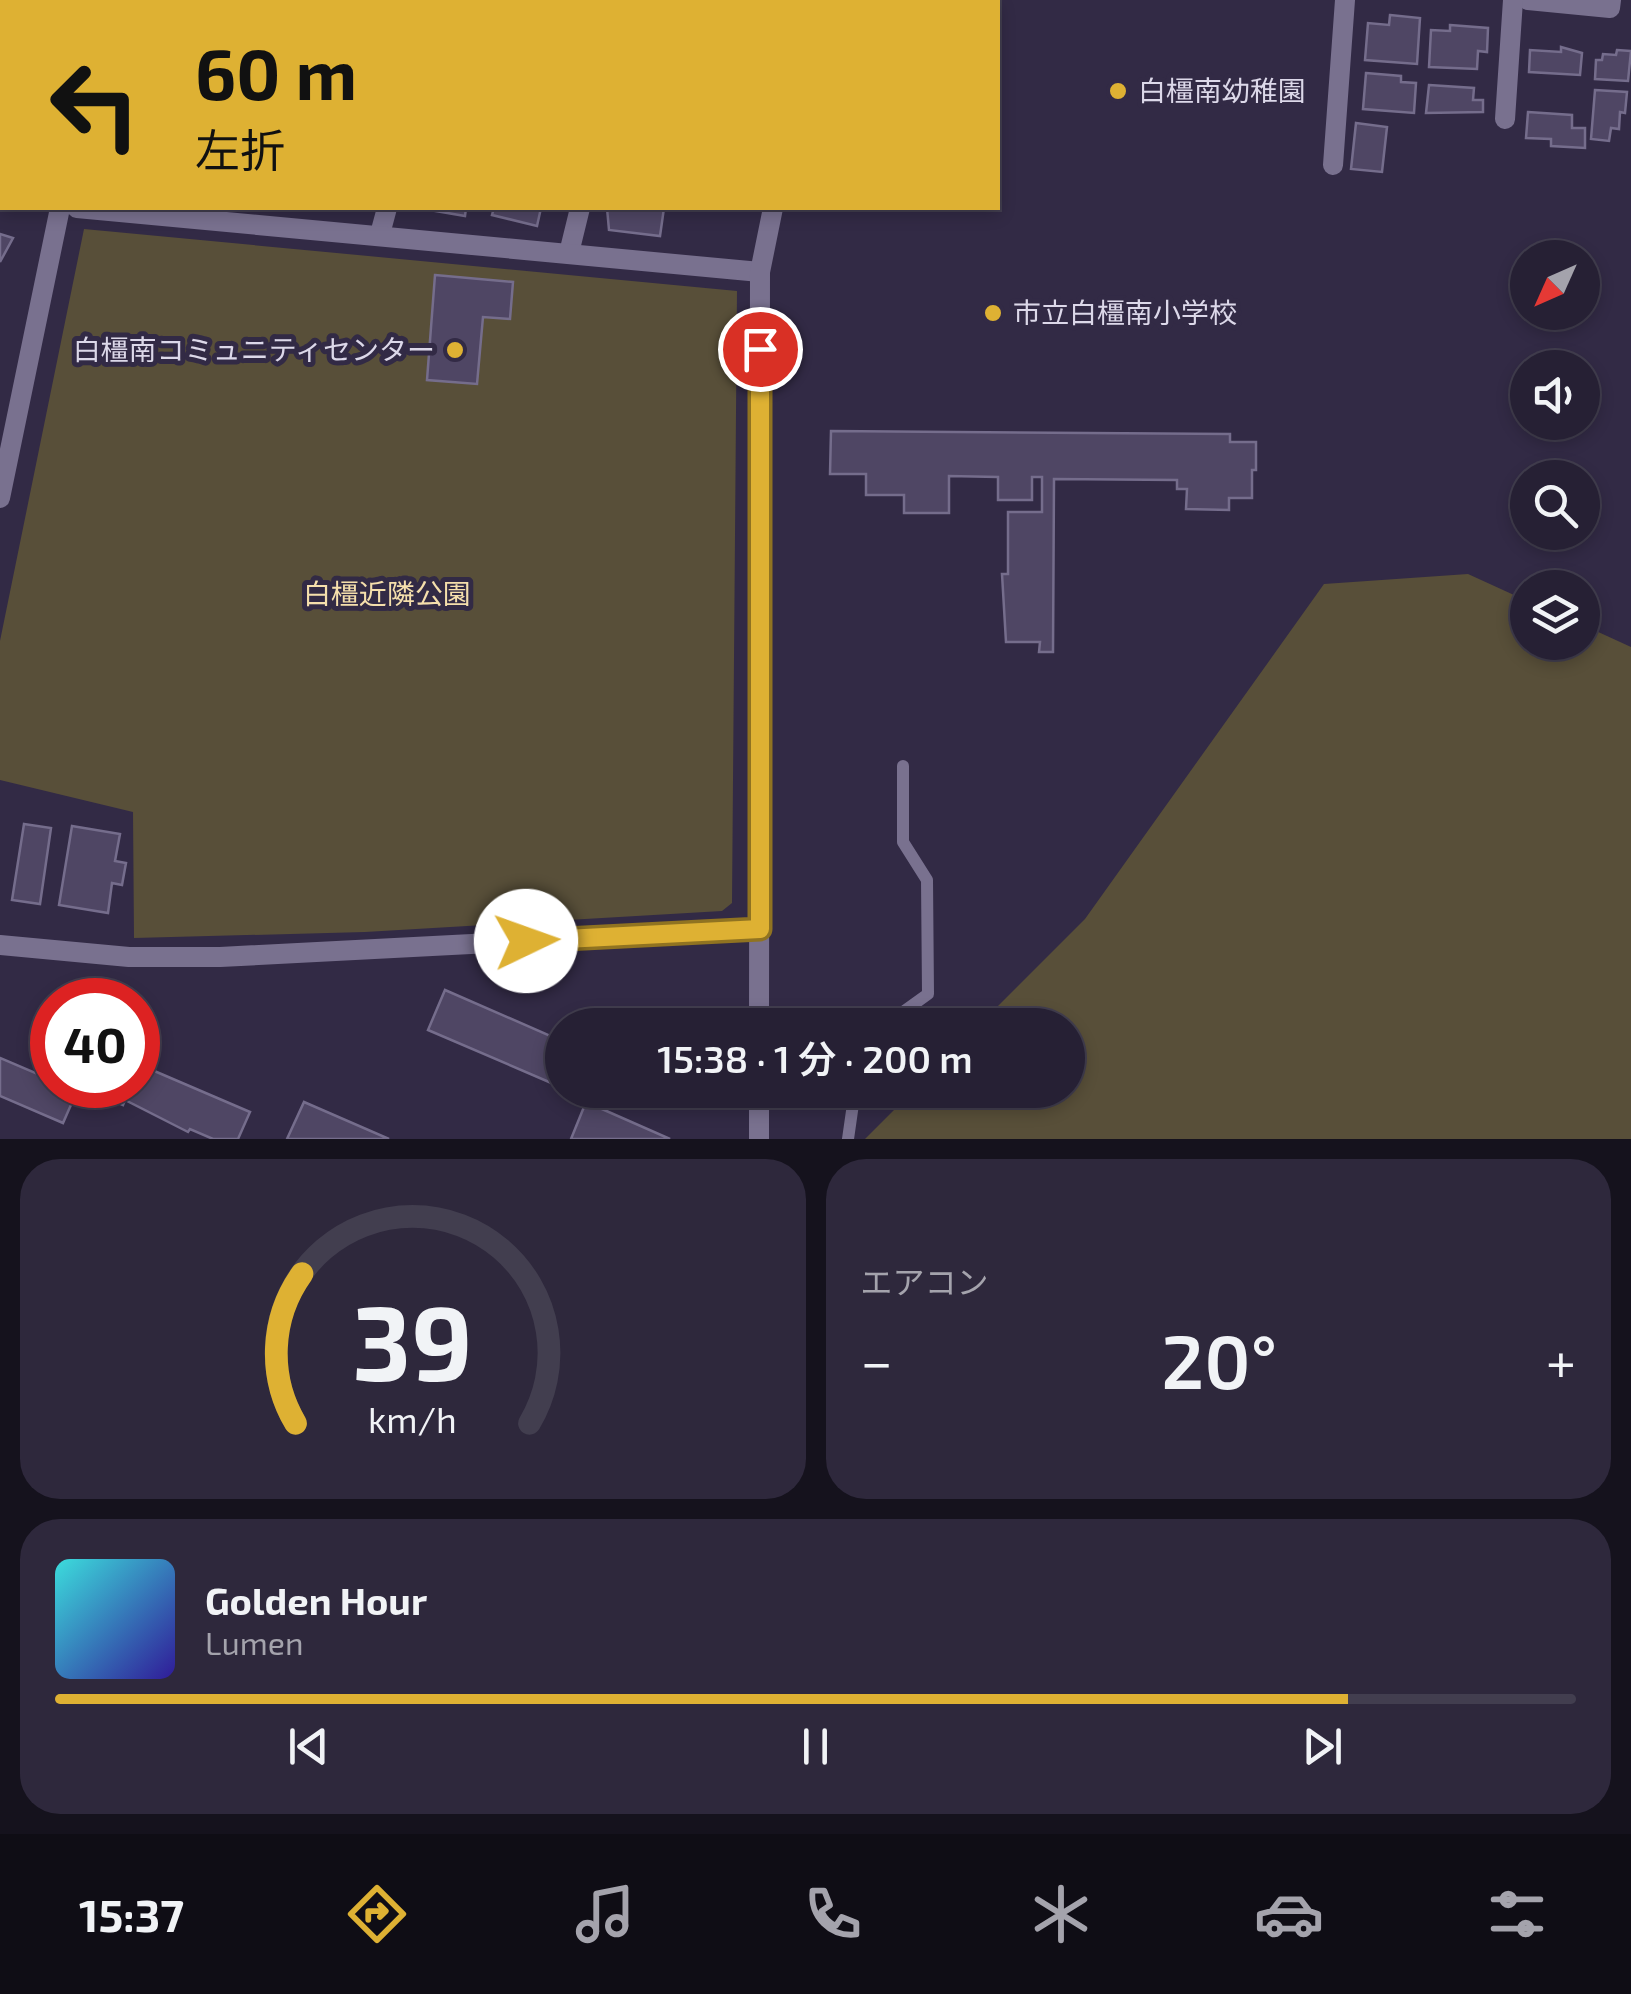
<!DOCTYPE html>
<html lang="ja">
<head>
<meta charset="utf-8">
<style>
  body { margin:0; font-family:"Exo 2","Noto Sans JP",sans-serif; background:#2e283c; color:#f1f3f6; height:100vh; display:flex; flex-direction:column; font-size:38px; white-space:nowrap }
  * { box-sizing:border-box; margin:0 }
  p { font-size:32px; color:#a4a3ac }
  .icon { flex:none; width:55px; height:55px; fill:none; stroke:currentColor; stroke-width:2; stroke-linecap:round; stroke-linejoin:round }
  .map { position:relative; height:1139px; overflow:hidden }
  .side { display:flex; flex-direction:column; gap:20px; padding:20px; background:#15121d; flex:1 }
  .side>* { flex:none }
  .hud { position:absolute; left:0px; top:0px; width:1000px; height:210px; box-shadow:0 5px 15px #0003,0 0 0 2px #423e4f; background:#deb133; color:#111; overflow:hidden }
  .needle { width:65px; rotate:225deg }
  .tools { position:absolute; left:1510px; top:240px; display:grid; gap:20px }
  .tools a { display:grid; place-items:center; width:90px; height:90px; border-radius:50%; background:#262034; box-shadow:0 5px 15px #0003,0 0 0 2px #423e4f; font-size:50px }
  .speed { position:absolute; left:30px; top:978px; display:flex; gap:20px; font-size:50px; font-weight:700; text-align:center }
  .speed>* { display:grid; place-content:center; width:130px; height:130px; border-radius:50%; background:#262034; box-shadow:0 5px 15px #0003,0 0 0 2px #423e4f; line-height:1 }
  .speed .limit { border:15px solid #d22; background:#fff; color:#111 }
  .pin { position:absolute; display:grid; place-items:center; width:85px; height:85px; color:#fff; margin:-42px; border:5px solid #fff; border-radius:50%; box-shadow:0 2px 10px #0007 }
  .me { position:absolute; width:110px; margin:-55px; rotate:87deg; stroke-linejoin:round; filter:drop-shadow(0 0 8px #0008) }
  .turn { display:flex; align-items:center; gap:35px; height:210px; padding:0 30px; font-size:45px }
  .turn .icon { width:130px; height:130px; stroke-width:2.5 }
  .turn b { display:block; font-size:70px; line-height:85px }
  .big { font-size:75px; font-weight:600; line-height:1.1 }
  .side .tile { flex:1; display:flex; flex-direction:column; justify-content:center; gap:15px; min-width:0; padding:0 35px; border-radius:40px; background:#2e283c }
  .side .dial { align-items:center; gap:0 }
  .dial svg { height:260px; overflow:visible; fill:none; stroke:#423e4f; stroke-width:7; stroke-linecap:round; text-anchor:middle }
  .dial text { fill:#f1f3f6; stroke:none }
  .song { display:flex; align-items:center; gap:30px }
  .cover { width:120px; height:120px; border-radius:15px; background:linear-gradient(135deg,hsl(180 70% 55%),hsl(250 70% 35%)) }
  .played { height:10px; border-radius:5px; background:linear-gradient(90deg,#deb133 85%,#423e4f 85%) }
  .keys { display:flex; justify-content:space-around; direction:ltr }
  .heat { display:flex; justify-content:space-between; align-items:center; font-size:55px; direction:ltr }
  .side .tiles { flex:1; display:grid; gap:20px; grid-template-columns:1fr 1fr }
  .tile:last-child { grid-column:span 2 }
  .trip { position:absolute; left:545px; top:1008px; width:540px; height:100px; border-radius:50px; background:#262034; box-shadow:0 5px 15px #0003,0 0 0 2px #423e4f; font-weight:600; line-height:100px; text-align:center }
  .menu { display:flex; height:160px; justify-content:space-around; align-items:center; background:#0f0d15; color:#a4a3ac }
  .menu .icon { width:70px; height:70px }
  .menu .active { color:#deb133 }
  .menu b { font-size:45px; color:#f1f3f6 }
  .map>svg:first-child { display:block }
</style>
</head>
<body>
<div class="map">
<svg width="1631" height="1139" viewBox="0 0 1631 1139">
  <rect width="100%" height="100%" fill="#322a45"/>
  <g fill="#584f39">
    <polygon points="84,229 737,291 732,903 722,911 365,932 134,938 133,812 0,780 0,641"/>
    <polygon points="1468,574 1527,601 1528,642 1582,642 1583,625 1631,647 1631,1139 865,1139 914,1090 1068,1090 1068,1025 979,1025 1085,919 1324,584"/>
  </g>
  <g fill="#4f4664" stroke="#756d8c" stroke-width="2.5">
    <polygon points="30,0 71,0 80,2 30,2"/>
    <polygon points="164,0 210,0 214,2 164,2"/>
    <polygon points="1390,15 1420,18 1417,64 1365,60 1368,23 1389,25"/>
    <polygon points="1450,25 1488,28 1487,52 1478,51 1477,69 1429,67 1431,30 1450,31"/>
    <polygon points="1561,47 1582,53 1580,75 1529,72 1530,50 1561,52"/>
    <polygon points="1617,50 1631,51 1628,81 1595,79 1596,60 1602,60 1603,54 1616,55"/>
    <polygon points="1366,73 1401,76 1401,82 1416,83 1414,113 1363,109"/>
    <polygon points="1429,85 1474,88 1473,100 1483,100 1483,112 1426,113"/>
    <polygon points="1595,90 1627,92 1625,113 1620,112 1619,129 1611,128 1609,141 1591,139"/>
    <polygon points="1528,112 1572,115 1572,128 1585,128 1585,148 1551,146 1551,139 1526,138"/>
    <polygon points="1356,123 1387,127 1382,172 1351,169"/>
    <polygon points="418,208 466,208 465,216"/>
    <polygon points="494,208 541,208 537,226 492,215"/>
    <polygon points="607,208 664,208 660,236 609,230"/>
    <polygon points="0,234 13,238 0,262"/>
    <polygon points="435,275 513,282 510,319 483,317 477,384 427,380"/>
    <polygon points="831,431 1230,434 1230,442 1256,442 1256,470 1252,470 1252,498 1229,498 1229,510 1186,509 1187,489 1177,489 1177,480 1054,479 1053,652 1039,652 1040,642 1006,642 1002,574 1008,574 1008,512 1042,512 1042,477 1032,477 1032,500 998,500 998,477 949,476 949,513 904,513 904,495 866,495 866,474 830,474"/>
    <polygon points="24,824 51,828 40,904 12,900"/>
    <polygon points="72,826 120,834 115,861 126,863 122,885 112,883 108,913 59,905"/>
    <polygon points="445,990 562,1041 562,1070 556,1085 428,1030"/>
    <polygon points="0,1058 52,1080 52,1085 77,1091 63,1123 0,1096"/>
    <polygon points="138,1064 250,1112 238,1139 213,1139 190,1129 188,1132 125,1100 123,1105 105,1097 110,1085 138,1085"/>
    <polygon points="304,1102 389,1139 287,1139"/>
    <polygon points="586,1102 670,1139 571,1139"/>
  </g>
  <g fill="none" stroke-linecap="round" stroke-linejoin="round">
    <g stroke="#79718f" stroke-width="12">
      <polyline points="885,1025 928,994 927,880 903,842 903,766"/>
      <polyline points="848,1139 855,1090"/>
    </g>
    <g stroke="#79718f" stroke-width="20">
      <polyline points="689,0 697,2"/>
      <polyline points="1528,0 1610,8 1611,0"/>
      <polyline points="250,2 251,0"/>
      <polyline points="440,2 441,0"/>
      <polyline points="629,2 629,0"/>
      <polyline points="0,43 2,43"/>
      <polyline points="1505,119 1513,0"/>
      <polyline points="1333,165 1345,0"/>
      <polyline points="380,234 387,208"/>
      <polyline points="569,253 580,208"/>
    </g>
    <g stroke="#79718f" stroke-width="20">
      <polyline points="128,2 129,0"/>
      <polyline points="815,2 815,0"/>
      <polyline points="0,189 2,189"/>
      <polyline points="77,208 760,272"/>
      <polyline points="0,498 60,208"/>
      <polyline points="0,945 129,957 220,957 760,929"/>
      <polyline points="759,1025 760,272 773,208"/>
      <polyline points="759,1139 759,1090"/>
    </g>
  </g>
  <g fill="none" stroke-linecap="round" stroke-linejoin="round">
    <g stroke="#907321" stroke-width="25">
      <polyline id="route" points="526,941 760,929 760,349"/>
    </g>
    <use href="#route" stroke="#deb133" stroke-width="18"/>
  </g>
  <g fill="#deb133" stroke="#322a45" stroke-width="4">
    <circle cx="1118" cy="91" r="10"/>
    <circle cx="993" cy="313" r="10"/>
    <circle cx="455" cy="350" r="10"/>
  </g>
  <g text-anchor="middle" stroke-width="10" stroke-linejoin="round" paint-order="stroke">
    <g font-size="28" fill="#dcd8e9" stroke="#322a45" text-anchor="start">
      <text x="1138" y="101">白橿南幼稚園</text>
      <text x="1013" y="323">市立白橿南小学校</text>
      <text x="435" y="360" text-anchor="end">白橿南コミュニティセンター</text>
    </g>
    <g font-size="28" fill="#f5dfac" stroke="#322a45">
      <text x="387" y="604">白橿近隣公園</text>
    </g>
  </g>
</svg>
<div class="tools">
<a><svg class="needle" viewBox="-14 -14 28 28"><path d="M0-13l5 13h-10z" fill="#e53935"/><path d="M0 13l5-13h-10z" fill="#a4a3ac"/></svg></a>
<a><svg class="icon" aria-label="sound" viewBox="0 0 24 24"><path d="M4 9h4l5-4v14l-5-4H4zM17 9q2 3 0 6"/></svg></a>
<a><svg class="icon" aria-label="search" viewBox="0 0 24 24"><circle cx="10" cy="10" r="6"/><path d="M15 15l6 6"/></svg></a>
<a><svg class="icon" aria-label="layers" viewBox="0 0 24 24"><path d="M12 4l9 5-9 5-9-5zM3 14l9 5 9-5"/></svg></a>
</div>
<div class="speed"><div class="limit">40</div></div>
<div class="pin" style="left:760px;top:349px;background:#d93025"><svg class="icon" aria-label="arrive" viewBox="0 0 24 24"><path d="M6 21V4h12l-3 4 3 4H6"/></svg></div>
<svg class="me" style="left:526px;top:941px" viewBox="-20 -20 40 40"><circle r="19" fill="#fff"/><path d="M0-13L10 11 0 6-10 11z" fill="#deb133"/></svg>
<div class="trip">15:38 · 1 分 · 200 m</div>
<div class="hud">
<div class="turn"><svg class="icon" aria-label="left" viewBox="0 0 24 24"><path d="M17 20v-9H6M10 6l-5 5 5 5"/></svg><div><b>60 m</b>左折</div></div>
</div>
</div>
<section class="side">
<div class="tiles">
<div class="tile dial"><svg viewBox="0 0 100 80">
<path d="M14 69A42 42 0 1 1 86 69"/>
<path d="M14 69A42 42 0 0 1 16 23" stroke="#deb133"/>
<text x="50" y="56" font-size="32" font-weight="700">39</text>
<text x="50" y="72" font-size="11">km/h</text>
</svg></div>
<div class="tile"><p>エアコン</p>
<div class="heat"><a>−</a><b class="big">20°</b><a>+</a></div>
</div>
<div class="tile">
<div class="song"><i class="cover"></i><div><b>Golden Hour</b><p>Lumen</p></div></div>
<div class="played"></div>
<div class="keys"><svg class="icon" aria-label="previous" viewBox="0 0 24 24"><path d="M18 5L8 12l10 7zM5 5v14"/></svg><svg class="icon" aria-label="pause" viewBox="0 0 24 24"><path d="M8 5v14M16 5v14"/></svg><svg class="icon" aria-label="next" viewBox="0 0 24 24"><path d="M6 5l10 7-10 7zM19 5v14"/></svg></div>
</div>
</div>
</section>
<nav class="menu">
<b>15:37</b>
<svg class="icon active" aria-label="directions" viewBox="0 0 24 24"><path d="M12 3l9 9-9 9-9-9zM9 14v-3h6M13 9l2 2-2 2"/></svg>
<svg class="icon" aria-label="music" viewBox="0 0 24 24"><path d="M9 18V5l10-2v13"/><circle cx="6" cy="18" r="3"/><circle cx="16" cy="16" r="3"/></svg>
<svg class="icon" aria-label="phone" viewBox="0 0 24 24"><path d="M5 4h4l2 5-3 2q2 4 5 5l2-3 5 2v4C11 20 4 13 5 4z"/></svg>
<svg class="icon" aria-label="climate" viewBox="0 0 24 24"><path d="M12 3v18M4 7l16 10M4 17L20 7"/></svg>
<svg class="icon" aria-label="car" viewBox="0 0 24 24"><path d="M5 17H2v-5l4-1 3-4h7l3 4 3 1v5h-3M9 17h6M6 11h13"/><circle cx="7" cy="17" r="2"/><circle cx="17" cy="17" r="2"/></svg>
<svg class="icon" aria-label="filters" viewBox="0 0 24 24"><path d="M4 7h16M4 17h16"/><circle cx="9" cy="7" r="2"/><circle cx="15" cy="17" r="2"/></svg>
</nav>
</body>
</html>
